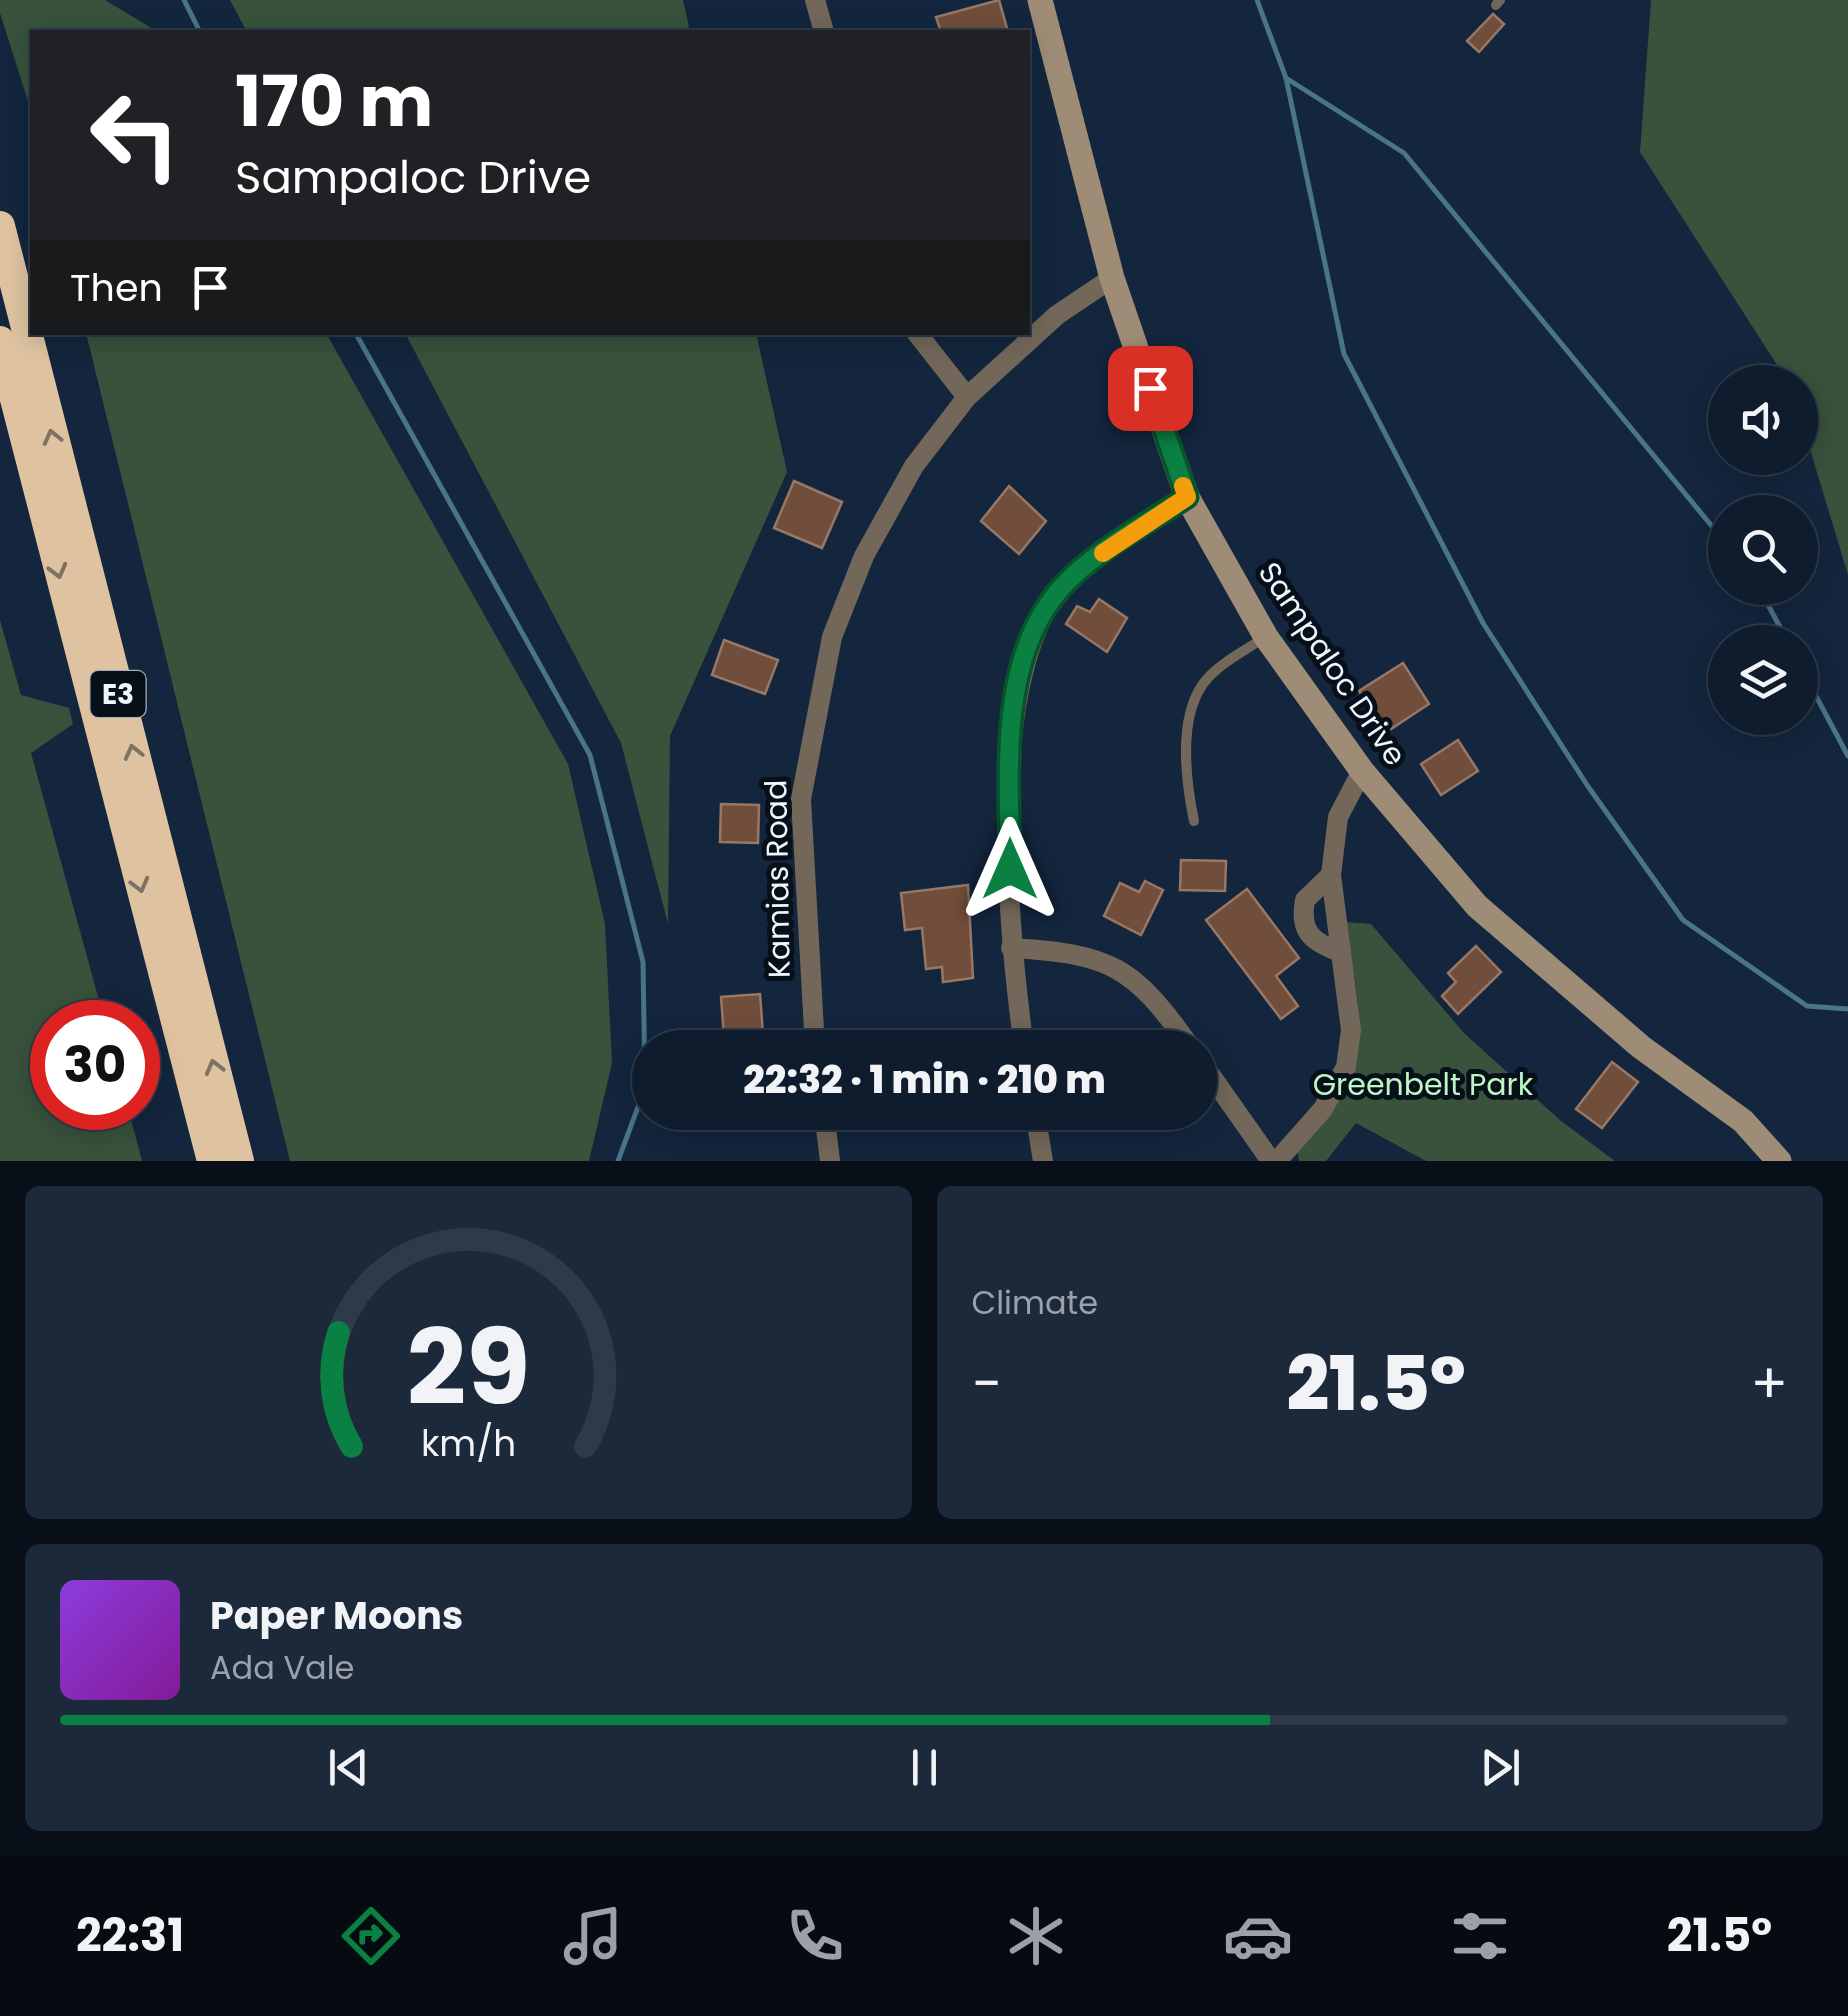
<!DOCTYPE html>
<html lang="en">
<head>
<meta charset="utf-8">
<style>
  body { margin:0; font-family:Poppins,sans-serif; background:#1c293a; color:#f1f3f6; height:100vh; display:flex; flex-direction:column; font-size:38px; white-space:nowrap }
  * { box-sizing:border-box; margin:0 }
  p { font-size:32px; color:#9ba1aa }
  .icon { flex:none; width:55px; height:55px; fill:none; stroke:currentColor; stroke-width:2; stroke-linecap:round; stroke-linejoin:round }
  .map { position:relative; height:1161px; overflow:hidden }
  .sheet { display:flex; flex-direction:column; gap:25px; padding:25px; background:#080f19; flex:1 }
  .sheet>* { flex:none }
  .top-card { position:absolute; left:30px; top:30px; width:1000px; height:305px; border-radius:0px; box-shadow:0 5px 25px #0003,0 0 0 2px #2e3a4a; background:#202124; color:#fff; overflow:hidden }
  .fabs { position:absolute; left:1708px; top:365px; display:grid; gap:20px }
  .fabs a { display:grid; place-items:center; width:110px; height:110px; border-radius:50%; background:#0e1c2e; box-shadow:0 5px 25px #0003,0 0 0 2px #2e3a4a; font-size:50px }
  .speed { position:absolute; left:30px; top:1000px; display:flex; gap:20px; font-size:50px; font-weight:700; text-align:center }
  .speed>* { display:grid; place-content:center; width:130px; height:130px; border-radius:50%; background:#0e1c2e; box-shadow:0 5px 25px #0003,0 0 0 2px #2e3a4a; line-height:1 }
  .speed .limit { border:15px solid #d22; background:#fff; color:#111 }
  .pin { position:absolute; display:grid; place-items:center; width:85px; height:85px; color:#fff; margin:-42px; border-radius:20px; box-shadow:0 5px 15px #0006 }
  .me { position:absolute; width:110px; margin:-55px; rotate:0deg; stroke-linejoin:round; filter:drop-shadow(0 0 8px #0008) }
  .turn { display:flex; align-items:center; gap:35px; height:210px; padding:0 40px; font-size:45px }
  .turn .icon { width:130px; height:130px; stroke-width:2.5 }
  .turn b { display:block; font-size:70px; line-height:85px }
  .then { display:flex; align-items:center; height:95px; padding:0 40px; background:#0003; gap:20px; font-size:38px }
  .big { font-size:75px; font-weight:800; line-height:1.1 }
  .sheet .tile { flex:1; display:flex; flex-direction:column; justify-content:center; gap:15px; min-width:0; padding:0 35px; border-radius:15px; background:#1c293a }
  .sheet .dial { align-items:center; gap:0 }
  .dial svg { height:260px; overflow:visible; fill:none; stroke:#2e3a4a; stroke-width:7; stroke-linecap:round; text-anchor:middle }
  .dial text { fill:#f1f3f6; stroke:none }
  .song { display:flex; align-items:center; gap:30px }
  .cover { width:120px; height:120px; border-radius:15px; background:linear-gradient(135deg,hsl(270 70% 55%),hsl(290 70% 35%)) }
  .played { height:10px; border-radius:5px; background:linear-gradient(90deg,#0b8043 70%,#2e3a4a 70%) }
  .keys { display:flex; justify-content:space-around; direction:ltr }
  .heat { display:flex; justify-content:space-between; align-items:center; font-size:55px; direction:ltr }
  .sheet .tiles { flex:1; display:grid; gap:25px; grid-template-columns:1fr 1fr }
  .tile:last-child { grid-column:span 2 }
  .trip { position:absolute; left:632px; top:1030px; width:585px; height:100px; border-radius:50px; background:#0e1c2e; box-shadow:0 5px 25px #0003,0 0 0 2px #2e3a4a; font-weight:800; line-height:100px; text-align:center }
  .tab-bar { display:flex; height:160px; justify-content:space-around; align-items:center; background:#060b12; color:#9ba1aa }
  .tab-bar .icon { width:70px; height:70px }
  .tab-bar .current { color:#0b8043 }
  .tab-bar b { font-size:45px; color:#f1f3f6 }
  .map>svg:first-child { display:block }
</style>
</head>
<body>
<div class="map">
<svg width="1848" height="1161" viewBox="0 0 1848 1161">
  <rect width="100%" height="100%" fill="#13263d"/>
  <g fill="#38523c">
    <polygon points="0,0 105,0 158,32 32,32 32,114 0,13"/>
    <polygon points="230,0 683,0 690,32 247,32"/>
    <polygon points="1651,0 1848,0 1848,575 1800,416 1800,382 1788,382 1640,152"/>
    <polygon points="86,333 326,333 568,764 605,924 612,1063 589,1161 290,1161"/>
    <polygon points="405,333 756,333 787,472 670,736 668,924 621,743"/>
    <polygon points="0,620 21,695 69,708 73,724 31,753 105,1022 52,1022 52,1108 128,1108 142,1161 0,1161"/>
    <path d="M1346,922l25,2 93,109 97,88 54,40h-189l-70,-38 -30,38h-27l-2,-14c86,-81 63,-120 49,-225z"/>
  </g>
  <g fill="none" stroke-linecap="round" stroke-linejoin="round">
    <g stroke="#4a7488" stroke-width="5">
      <polyline points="184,0 200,32"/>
      <polyline points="1257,0 1286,78 1344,354 1483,623 1587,785 1683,920 1807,1006 1848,1009"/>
      <polyline points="1286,78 1404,153 1725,542"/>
      <polyline points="355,332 590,755 643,962 645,1088 618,1161"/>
      <polyline points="1759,588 1788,642"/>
      <polyline points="1800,666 1848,756"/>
    </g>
  </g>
  <g fill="#714e3b" stroke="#987765" stroke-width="2.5">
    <polygon points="999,0 1008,32 941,32 936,17"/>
    <polygon points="1493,14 1504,24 1479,52 1467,41"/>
    <polygon points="794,481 842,502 822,548 774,528"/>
    <polygon points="1009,486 1046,521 1019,554 981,521"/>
    <polygon points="1099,599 1127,618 1107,652 1066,624 1077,606 1090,612"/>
    <polygon points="724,640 778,660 765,694 712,675"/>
    <polygon points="1403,663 1429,704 1385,733 1359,691"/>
    <polygon points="1458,740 1478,771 1441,795 1421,764"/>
    <polygon points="721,804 759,805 758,843 720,842"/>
    <polygon points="1181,860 1226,861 1225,891 1180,890"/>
    <polygon points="1145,881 1163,890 1141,935 1104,916 1120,883 1139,892"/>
    <polygon points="968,885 973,978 943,982 942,967 926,969 922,928 905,930 901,893"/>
    <polygon points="1247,889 1299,958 1276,976 1298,1006 1281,1019 1206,920"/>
    <polygon points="1476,946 1501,972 1458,1014 1442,996 1456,982 1448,973"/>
    <polygon points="760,994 763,1034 724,1037 721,997"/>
    <polygon points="1099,1031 1102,1048 1045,1048 1044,1040"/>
    <polygon points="1612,1062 1638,1082 1602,1128 1576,1109"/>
  </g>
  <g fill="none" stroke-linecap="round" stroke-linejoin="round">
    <g stroke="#726759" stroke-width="10">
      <polyline points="1496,5 1500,0"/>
      <path d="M1194,821c-8,-39 -16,-102 9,-137 14,-20 42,-33 62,-47"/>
    </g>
    <g stroke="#726759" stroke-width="20">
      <polyline points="815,0 824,32"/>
      <polyline points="916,332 967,397"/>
      <path d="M1331,875l-26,25c-6,32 7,42 35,52"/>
      <path d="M1011,948c99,6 122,17 180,100"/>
      <polyline points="815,1048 801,799 832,637 864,556 914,466 967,397 1057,315 1112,278"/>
      <path d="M1024,1048c-16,-119 -39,-358 34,-456 30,-41 87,-67 129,-95"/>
      <polyline points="1200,1060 1271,1161"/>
      <polyline points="824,1112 830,1161"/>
      <polyline points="1035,1112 1043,1161"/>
      <polyline points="1277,1161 1323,1109 1346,1067 1351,1030 1331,875 1338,817 1362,771"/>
    </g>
    <polyline stroke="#9e8c76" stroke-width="25" points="1040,0 1112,278 1187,497 1266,637 1362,771 1477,906 1641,1047 1743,1121 1779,1161"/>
    <g stroke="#dfc3a1" stroke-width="30">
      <polyline points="0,226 239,1161"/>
      <polyline points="0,341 212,1161"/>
    </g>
  </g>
  <defs><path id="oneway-chevron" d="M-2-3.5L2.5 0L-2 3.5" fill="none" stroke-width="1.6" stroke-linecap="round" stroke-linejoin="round" transform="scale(2.5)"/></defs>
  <g stroke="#7e7264">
    <use href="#oneway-chevron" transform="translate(52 437) rotate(-104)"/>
    <use href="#oneway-chevron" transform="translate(58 571) rotate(75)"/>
    <use href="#oneway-chevron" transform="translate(133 752) rotate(-104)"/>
    <use href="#oneway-chevron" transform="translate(140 885) rotate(75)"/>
    <use href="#oneway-chevron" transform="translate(214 1067) rotate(-105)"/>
  </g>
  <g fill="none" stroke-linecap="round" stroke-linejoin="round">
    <g stroke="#07532c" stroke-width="25">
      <path id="route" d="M1010,869c0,-89 -14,-210 52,-282 34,-37 83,-62 125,-90l-37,-109"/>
    </g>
    <use href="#route" stroke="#0b8043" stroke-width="18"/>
    <polyline stroke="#f59e0b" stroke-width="18" points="1103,553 1187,497 1183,486"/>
  </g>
  <g text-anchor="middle" stroke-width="10" stroke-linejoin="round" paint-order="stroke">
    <rect fill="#070f19" stroke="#a9b1ba" stroke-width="2.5" x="90.5" y="671" width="55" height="46" rx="8"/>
    <g font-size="28" font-weight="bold" fill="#eef6ff">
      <text x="118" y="704">E3</text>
    </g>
    <g font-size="30" fill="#eef6ff" stroke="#070f19">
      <text transform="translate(1332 664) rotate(56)" y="10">Sampaloc Drive</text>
      <text transform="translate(778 879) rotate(-91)" y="10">Kamias Road</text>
    </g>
    <g font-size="30" fill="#bdf5c5" stroke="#070f19">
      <text x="1423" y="1095">Greenbelt Park</text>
    </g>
  </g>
</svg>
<div class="fabs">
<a><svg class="icon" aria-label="sound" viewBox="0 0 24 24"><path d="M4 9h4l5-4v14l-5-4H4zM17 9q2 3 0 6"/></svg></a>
<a><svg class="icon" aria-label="search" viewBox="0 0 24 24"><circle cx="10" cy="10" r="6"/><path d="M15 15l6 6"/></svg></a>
<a><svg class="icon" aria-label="layers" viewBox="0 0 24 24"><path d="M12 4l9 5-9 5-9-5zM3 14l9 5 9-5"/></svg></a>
</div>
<div class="speed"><div class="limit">30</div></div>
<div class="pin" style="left:1150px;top:388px;background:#d93025"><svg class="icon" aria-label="arrive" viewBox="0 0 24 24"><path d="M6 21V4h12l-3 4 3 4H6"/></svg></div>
<svg class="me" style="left:1010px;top:869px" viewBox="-20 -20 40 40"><path d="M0-17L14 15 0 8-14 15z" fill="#0b8043" stroke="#fff" stroke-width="4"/></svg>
<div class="trip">22:32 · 1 min · 210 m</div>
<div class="top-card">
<div class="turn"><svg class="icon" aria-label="left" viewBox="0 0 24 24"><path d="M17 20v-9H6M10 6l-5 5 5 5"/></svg><div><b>170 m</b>Sampaloc Drive</div></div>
<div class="then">Then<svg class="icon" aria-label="arrive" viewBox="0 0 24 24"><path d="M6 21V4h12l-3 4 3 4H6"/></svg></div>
</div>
</div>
<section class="sheet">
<div class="tiles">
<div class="tile dial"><svg viewBox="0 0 100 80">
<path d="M14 69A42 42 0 1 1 86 69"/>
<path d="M14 69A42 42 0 0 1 10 34" stroke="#0b8043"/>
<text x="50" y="56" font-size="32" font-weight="700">29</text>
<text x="50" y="72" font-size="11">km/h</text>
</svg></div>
<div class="tile"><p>Climate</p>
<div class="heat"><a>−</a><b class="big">21.5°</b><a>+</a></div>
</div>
<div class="tile">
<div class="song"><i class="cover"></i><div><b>Paper Moons</b><p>Ada Vale</p></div></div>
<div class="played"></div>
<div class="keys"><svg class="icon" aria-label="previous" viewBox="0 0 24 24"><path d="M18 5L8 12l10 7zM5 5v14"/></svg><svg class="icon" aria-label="pause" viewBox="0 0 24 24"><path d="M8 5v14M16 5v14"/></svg><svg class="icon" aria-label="next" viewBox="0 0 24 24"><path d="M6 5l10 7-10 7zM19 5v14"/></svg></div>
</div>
</div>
</section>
<nav class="tab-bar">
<b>22:31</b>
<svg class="icon current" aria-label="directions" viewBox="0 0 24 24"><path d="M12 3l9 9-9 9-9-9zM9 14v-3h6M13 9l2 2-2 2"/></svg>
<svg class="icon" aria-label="music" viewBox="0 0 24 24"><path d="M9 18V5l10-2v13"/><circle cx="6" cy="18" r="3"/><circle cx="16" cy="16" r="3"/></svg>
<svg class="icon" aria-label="phone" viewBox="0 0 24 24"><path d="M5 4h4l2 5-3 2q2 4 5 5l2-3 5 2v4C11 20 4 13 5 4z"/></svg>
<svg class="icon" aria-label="climate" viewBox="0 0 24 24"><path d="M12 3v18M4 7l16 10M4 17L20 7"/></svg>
<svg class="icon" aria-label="car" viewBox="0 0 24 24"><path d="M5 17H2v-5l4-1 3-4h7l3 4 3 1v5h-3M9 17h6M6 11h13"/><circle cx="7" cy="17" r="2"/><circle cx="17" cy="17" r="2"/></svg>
<svg class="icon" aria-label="filters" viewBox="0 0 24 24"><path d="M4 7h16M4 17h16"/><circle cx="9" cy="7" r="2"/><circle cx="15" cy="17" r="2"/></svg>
<b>21.5°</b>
</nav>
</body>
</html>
